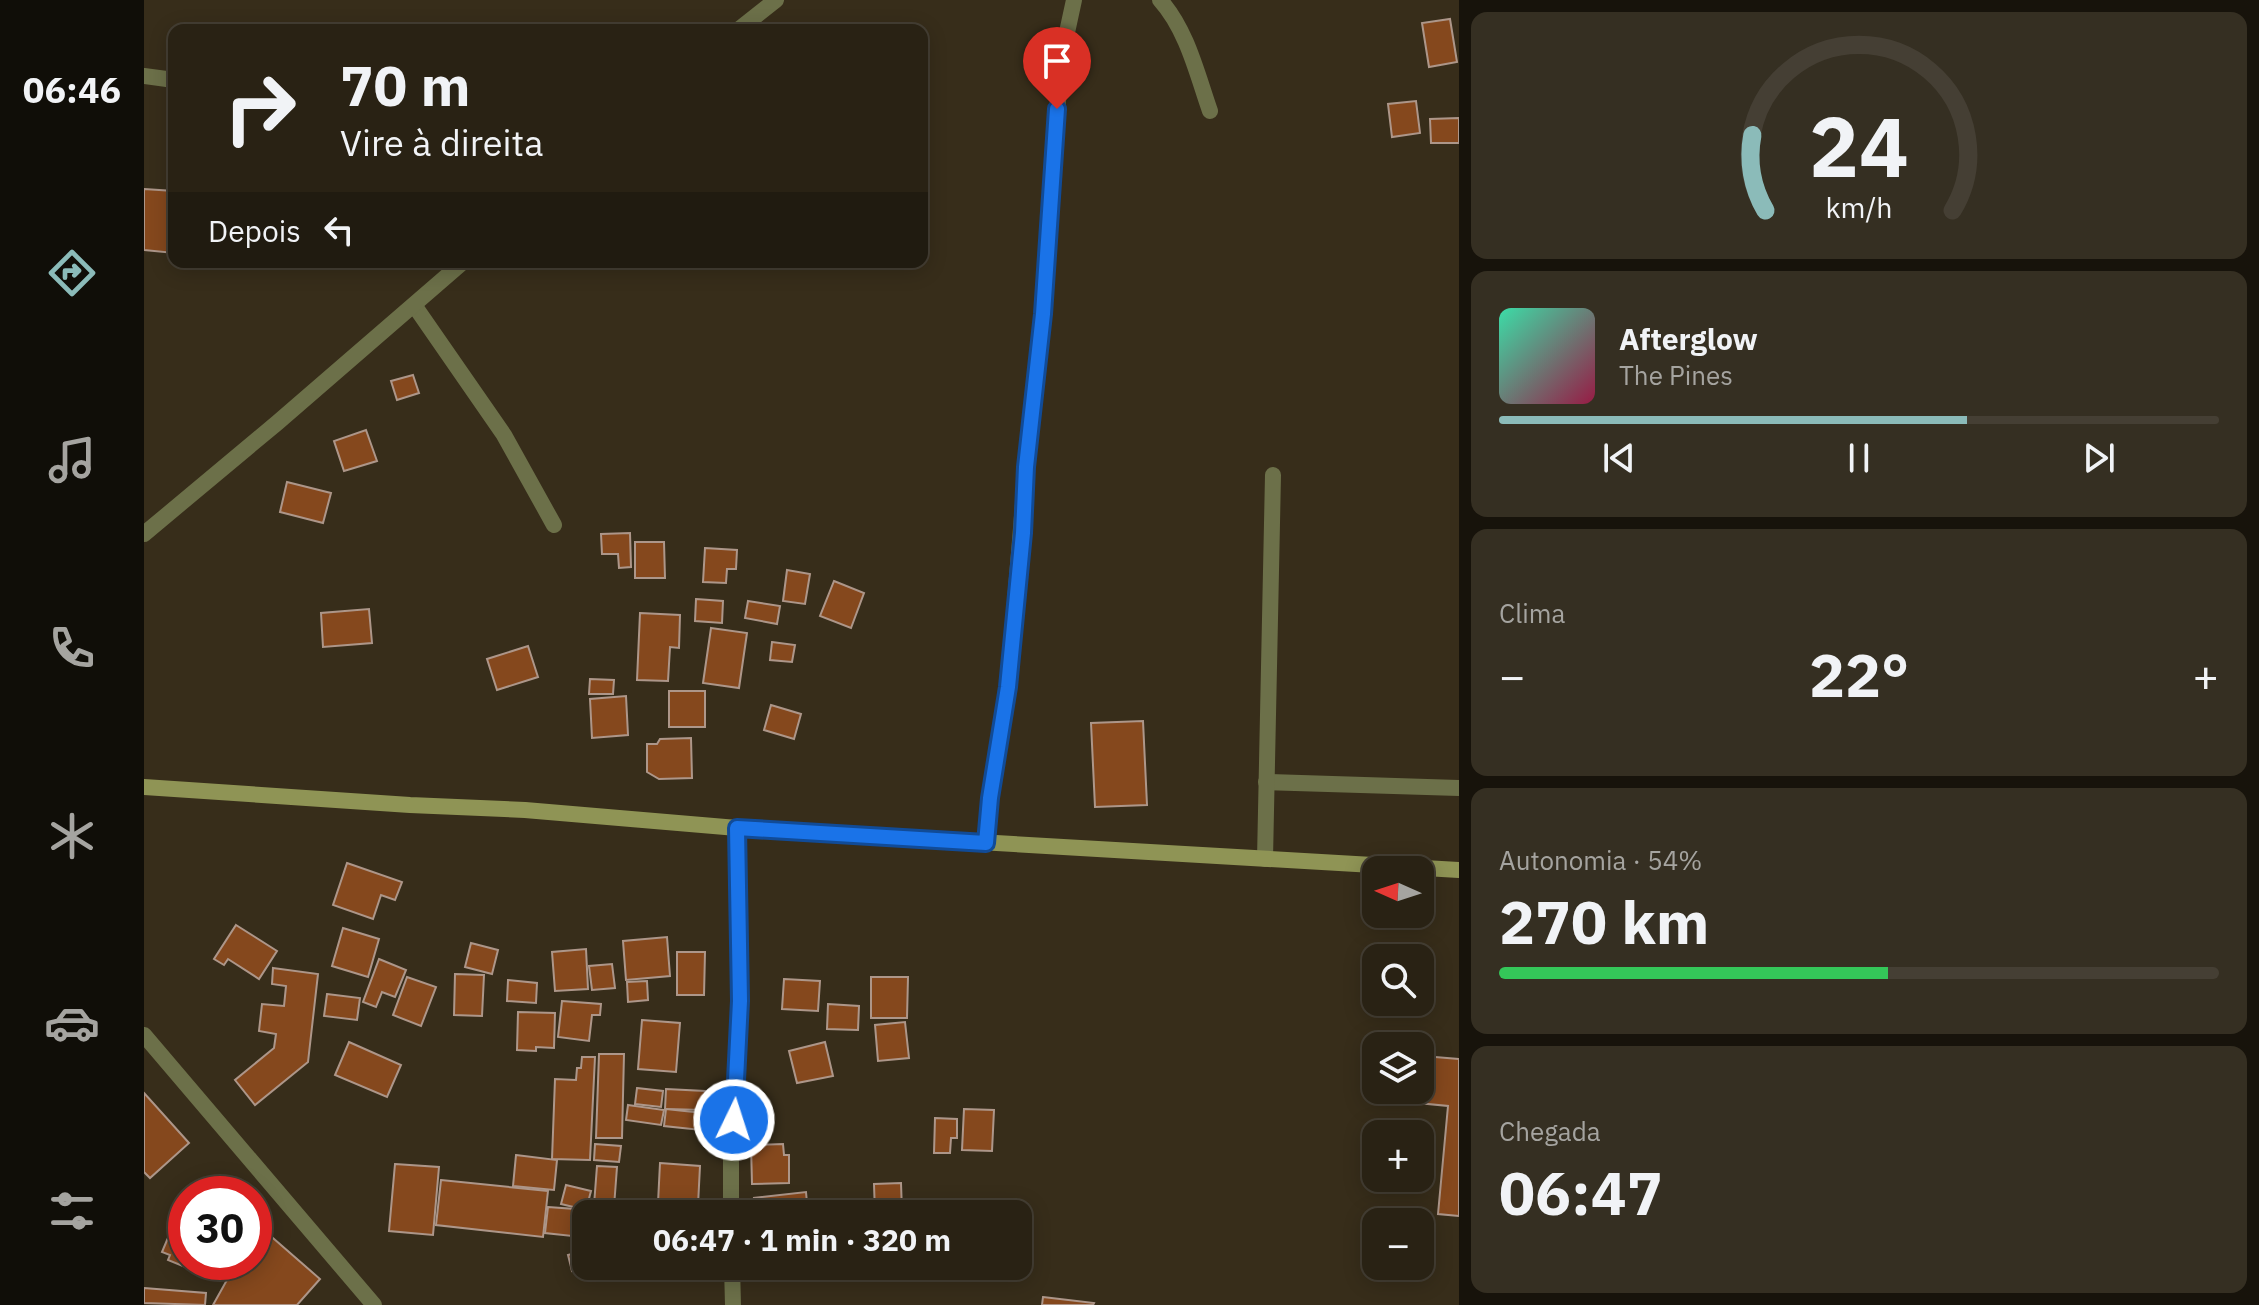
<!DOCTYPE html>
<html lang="pt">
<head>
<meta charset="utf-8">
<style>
  body { margin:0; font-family:"IBM Plex Sans",sans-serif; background:#352f22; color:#f1f3f6; height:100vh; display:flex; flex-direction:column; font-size:30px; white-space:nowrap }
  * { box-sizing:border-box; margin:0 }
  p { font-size:26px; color:#a5a4a0 }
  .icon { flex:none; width:44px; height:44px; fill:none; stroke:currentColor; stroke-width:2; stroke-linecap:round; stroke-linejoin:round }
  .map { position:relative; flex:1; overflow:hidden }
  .drawer { display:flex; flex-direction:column; gap:12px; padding:12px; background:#17130b; width:800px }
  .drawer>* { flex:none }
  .guide { position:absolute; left:24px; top:24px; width:760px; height:244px; border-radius:16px; box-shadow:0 4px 20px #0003,0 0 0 2px #453f34; background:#292214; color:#f1f3f6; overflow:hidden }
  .needle { width:52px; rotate:273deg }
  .tools { position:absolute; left:1218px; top:856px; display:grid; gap:16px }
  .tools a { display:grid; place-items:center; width:72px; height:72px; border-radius:16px; background:#292214; box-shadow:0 4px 20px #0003,0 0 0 2px #453f34; font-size:40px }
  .speed { position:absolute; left:24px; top:1176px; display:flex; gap:16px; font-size:40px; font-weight:700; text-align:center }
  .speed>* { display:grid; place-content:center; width:104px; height:104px; border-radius:50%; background:#292214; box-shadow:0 4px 20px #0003,0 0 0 2px #453f34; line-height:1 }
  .speed .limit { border:12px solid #d22; background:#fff; color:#111 }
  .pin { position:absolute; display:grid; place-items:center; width:68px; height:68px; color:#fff; margin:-82px -34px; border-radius:50% 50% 50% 0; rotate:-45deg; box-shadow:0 0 8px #0007 }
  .pin .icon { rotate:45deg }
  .me { position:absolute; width:88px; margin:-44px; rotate:4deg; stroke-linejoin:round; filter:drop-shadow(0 0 6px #0008) }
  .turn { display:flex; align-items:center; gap:28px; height:168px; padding:0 40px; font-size:36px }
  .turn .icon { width:104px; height:104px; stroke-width:2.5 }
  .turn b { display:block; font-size:56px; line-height:68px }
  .then { display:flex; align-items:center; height:76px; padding:0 40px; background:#0003; gap:16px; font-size:30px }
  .big { font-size:60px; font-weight:800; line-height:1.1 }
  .drawer .card { flex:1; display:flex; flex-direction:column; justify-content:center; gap:12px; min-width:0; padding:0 28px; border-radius:16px; background:#352f22 }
  .drawer .dial { align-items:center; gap:0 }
  .dial svg { height:208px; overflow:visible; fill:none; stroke:#453f34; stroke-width:7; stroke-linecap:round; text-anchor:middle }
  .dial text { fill:#f1f3f6; stroke:none }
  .song { display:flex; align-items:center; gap:24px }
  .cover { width:96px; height:96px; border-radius:12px; background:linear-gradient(135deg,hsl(160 70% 55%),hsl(340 70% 35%)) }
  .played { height:8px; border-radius:4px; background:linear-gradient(90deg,#8bbbb9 65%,#453f34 65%) }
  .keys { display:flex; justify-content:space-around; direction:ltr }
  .heat { display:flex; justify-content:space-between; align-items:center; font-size:44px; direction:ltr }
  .charge { height:12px; border-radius:6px; background:linear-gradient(90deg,#34c759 54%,#453f34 0) }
  .trip { position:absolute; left:428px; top:1200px; width:460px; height:80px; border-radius:16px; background:#292214; box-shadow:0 4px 20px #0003,0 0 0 2px #453f34; font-weight:800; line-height:80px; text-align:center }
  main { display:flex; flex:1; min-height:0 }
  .tabs { display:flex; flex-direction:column; width:144px; justify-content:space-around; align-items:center; background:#100e08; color:#a5a4a0 }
  .tabs .icon { width:56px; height:56px }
  .tabs .selected { color:#8bbbb9 }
  .tabs b { font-size:36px; color:#f1f3f6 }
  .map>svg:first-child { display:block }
</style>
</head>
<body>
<main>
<nav class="tabs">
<b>06:46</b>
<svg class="icon selected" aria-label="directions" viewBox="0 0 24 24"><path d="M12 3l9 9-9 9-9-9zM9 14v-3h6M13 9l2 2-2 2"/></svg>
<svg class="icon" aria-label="music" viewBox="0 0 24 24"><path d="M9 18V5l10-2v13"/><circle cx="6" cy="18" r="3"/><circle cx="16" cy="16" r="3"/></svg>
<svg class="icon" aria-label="phone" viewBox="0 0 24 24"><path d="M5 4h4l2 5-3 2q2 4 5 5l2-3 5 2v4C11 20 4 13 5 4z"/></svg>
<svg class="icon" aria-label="climate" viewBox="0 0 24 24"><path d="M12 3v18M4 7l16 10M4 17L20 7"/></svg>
<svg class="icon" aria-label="car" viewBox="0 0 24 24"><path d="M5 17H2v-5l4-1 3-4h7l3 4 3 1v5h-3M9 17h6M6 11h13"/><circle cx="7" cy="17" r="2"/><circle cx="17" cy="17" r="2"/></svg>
<svg class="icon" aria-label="filters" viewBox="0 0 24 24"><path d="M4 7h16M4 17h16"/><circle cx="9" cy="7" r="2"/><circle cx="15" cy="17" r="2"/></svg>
</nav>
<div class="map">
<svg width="1315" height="1305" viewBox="0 0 1315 1305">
  <rect width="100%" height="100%" fill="#372d1a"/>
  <g fill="#85481d" stroke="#ad9689" stroke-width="2">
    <polygon points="1306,19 1313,62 1285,67 1278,23"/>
    <polygon points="1272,101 1276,133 1248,137 1244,104"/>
    <polygon points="1315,118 1315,143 1287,143 1286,119"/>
    <polygon points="0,189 30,191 30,253 0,250"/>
    <polygon points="269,375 275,393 253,400 247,381"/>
    <polygon points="222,430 233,461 200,471 190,441"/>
    <polygon points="143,482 187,493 179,523 136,512"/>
    <polygon points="486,533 487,567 475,568 474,554 458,554 457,534"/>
    <polygon points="491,542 520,542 521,578 491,578"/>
    <polygon points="561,548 593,550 592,569 583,569 582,583 559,582"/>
    <polygon points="643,570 666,574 661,604 639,601"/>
    <polygon points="690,581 720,593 707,628 676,616"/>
    <polygon points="552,599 579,601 578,623 551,621"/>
    <polygon points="604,601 636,606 633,624 601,618"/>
    <polygon points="225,609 228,643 179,647 177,613"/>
    <polygon points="496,613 536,615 535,648 526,647 524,681 493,680"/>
    <polygon points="567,628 603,633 595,688 559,683"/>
    <polygon points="628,642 651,645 648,662 626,660"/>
    <polygon points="384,646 394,677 353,690 343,659"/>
    <polygon points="446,679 470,680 469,694 445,694"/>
    <rect x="525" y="691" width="36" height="36"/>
    <polygon points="482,696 484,735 448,738 446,699"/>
    <polygon points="627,705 657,714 650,739 620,730"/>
    <polygon points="999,721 1003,805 951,807 947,723"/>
    <polygon points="547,738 548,778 515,779 503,772 503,744 513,744 516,739"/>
    <polygon points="203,863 258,882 251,900 237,895 229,919 189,905"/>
    <polygon points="92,925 133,951 115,979 84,959 80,965 70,959"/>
    <polygon points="199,928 235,939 224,977 188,966"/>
    <polygon points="523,937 526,976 482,980 479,941"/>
    <polygon points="327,943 354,950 348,974 321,967"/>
    <polygon points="442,949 444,989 411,991 408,952"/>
    <polygon points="533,952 561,952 560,995 533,995"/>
    <polygon points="235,959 262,970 251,997 238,992 232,1007 219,1002"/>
    <polygon points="468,964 471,988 448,990 445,966"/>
    <polygon points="129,968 174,974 164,1062 111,1105 91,1080 130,1048 132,1034 115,1031 118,1004 140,1006 142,986 128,984"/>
    <polygon points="311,974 340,975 338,1016 310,1015"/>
    <polygon points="263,977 292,987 277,1026 249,1015"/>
    <polygon points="727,977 764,977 763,1018 727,1018"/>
    <polygon points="640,979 676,981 674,1011 638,1009"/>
    <polygon points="364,980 393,983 392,1003 363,1001"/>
    <polygon points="503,981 504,1000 484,1002 483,982"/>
    <polygon points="183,994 216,998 213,1020 180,1016"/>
    <polygon points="418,1001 457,1004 456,1015 448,1015 445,1041 414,1037"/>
    <polygon points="684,1004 715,1006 714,1030 683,1029"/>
    <polygon points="374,1012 411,1013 410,1048 392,1047 392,1051 373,1050"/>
    <polygon points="498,1020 536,1023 532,1072 494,1069"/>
    <polygon points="761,1022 765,1058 734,1061 731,1025"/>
    <polygon points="205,1042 257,1065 243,1097 191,1075"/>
    <polygon points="681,1042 689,1076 653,1083 645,1051"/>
    <polygon points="455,1054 480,1054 478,1138 452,1138"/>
    <polygon points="1279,1056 1315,1059 1315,1216 1294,1214 1304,1106 1243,1100 1244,1090 1276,1090"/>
    <polygon points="438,1057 451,1057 446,1160 408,1159 411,1079 432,1080 433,1068 437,1068"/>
    <polygon points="493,1088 519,1091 517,1107 491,1104"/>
    <polygon points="522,1089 561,1091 560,1110 521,1109"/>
    <polygon points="0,1093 45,1143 6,1178 0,1172"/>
    <polygon points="484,1105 520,1110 517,1125 482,1120"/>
    <polygon points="522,1109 559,1113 557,1130 520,1126"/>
    <polygon points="820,1109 850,1110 848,1151 818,1150"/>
    <polygon points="791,1118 813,1119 813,1138 807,1138 806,1153 790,1153"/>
    <polygon points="451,1144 477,1146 475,1162 450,1160"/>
    <polygon points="639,1144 640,1155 645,1155 645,1183 608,1184 607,1145"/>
    <polygon points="372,1155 413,1160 410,1190 369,1186"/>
    <polygon points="516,1163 556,1166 554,1205 514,1203"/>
    <polygon points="251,1164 295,1167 289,1235 245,1231"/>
    <polygon points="453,1166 473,1167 470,1207 450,1205"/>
    <polygon points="297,1180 404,1191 399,1237 292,1225"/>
    <polygon points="757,1183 758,1212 731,1214 730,1184"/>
    <polygon points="422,1185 447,1191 442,1210 417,1204"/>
    <polygon points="662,1192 664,1214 612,1214 610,1198"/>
    <polygon points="404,1207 431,1209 428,1236 401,1233"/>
    <polygon points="114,1225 176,1279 153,1305 69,1305 93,1262 110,1262 110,1232"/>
    <polygon points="442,1230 442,1266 448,1266 428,1271 424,1255 439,1251 434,1232"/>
    <polygon points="26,1233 35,1237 36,1233 42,1235 42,1262 80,1262 73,1280 24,1260 26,1255 18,1252"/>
    <polygon points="0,1288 62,1293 61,1305 0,1303"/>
    <polygon points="899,1297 950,1303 949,1305 898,1305"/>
  </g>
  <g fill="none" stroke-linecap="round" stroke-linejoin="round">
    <g stroke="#6c7049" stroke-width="16">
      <path d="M1016,0c27,30 37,74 50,111"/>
      <polyline points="594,30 632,0"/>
      <polyline points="0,76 30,80"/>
      <polyline points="270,305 360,435 410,525"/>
      <polyline points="0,534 133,423 319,262"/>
      <polyline points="1122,782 1315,788"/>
      <polyline points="842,843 846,798 864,687 882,467 899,314 913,109 922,37 930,0"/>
      <polyline points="1121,859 1129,475"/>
      <polyline points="0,1035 230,1305"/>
      <polyline points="587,1214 587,1148 593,1091 596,1001 593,828"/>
      <polyline points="588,1266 589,1305"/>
    </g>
    <polyline stroke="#8f9455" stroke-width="16" points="0,787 266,805 381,810 593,828 1315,870"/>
  </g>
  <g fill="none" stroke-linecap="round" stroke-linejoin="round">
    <g stroke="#114b97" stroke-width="20">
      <polyline id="route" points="590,1120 596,1001 593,828 842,843 846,798 864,687 879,533 882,467 899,314 913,109"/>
    </g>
    <use href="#route" stroke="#1a73e8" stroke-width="14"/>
  </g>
</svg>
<div class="tools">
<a><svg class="needle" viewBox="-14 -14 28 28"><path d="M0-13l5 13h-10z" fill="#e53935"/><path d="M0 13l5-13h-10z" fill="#a5a4a0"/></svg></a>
<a><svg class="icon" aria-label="search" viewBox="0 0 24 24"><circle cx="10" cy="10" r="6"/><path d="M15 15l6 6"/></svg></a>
<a><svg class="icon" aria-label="layers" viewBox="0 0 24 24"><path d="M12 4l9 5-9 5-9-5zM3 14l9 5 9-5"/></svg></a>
<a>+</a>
<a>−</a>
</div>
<div class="speed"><div class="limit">30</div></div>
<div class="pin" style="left:913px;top:109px;background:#d93025"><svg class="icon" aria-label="arrive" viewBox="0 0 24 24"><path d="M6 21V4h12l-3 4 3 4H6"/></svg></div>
<svg class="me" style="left:590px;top:1120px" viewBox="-20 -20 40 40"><circle r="17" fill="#1a73e8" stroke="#fff" stroke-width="3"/><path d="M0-11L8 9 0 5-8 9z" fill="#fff"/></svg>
<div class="trip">06:47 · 1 min · 320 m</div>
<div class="guide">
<div class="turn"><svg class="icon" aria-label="right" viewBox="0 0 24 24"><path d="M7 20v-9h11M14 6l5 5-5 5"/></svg><div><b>70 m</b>Vire à direita</div></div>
<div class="then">Depois<svg class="icon" aria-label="left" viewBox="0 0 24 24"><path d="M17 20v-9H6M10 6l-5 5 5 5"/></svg></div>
</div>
</div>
<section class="drawer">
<div class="card dial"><svg viewBox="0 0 100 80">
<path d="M14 69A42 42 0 1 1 86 69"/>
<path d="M14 69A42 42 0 0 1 9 40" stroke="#8bbbb9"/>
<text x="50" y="56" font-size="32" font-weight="700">24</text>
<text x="50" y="72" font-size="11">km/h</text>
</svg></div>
<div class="card">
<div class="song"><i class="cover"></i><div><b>Afterglow</b><p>The Pines</p></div></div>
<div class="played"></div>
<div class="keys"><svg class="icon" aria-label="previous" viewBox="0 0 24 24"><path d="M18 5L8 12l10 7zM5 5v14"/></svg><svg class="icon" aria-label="pause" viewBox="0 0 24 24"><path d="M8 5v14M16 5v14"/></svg><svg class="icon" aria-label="next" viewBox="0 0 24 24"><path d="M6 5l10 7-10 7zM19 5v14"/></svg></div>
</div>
<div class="card"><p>Clima</p>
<div class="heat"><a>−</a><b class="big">22°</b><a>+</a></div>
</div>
<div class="card"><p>Autonomia · 54%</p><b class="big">270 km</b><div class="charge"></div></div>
<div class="card"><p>Chegada</p><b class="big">06:47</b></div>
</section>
</main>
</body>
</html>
